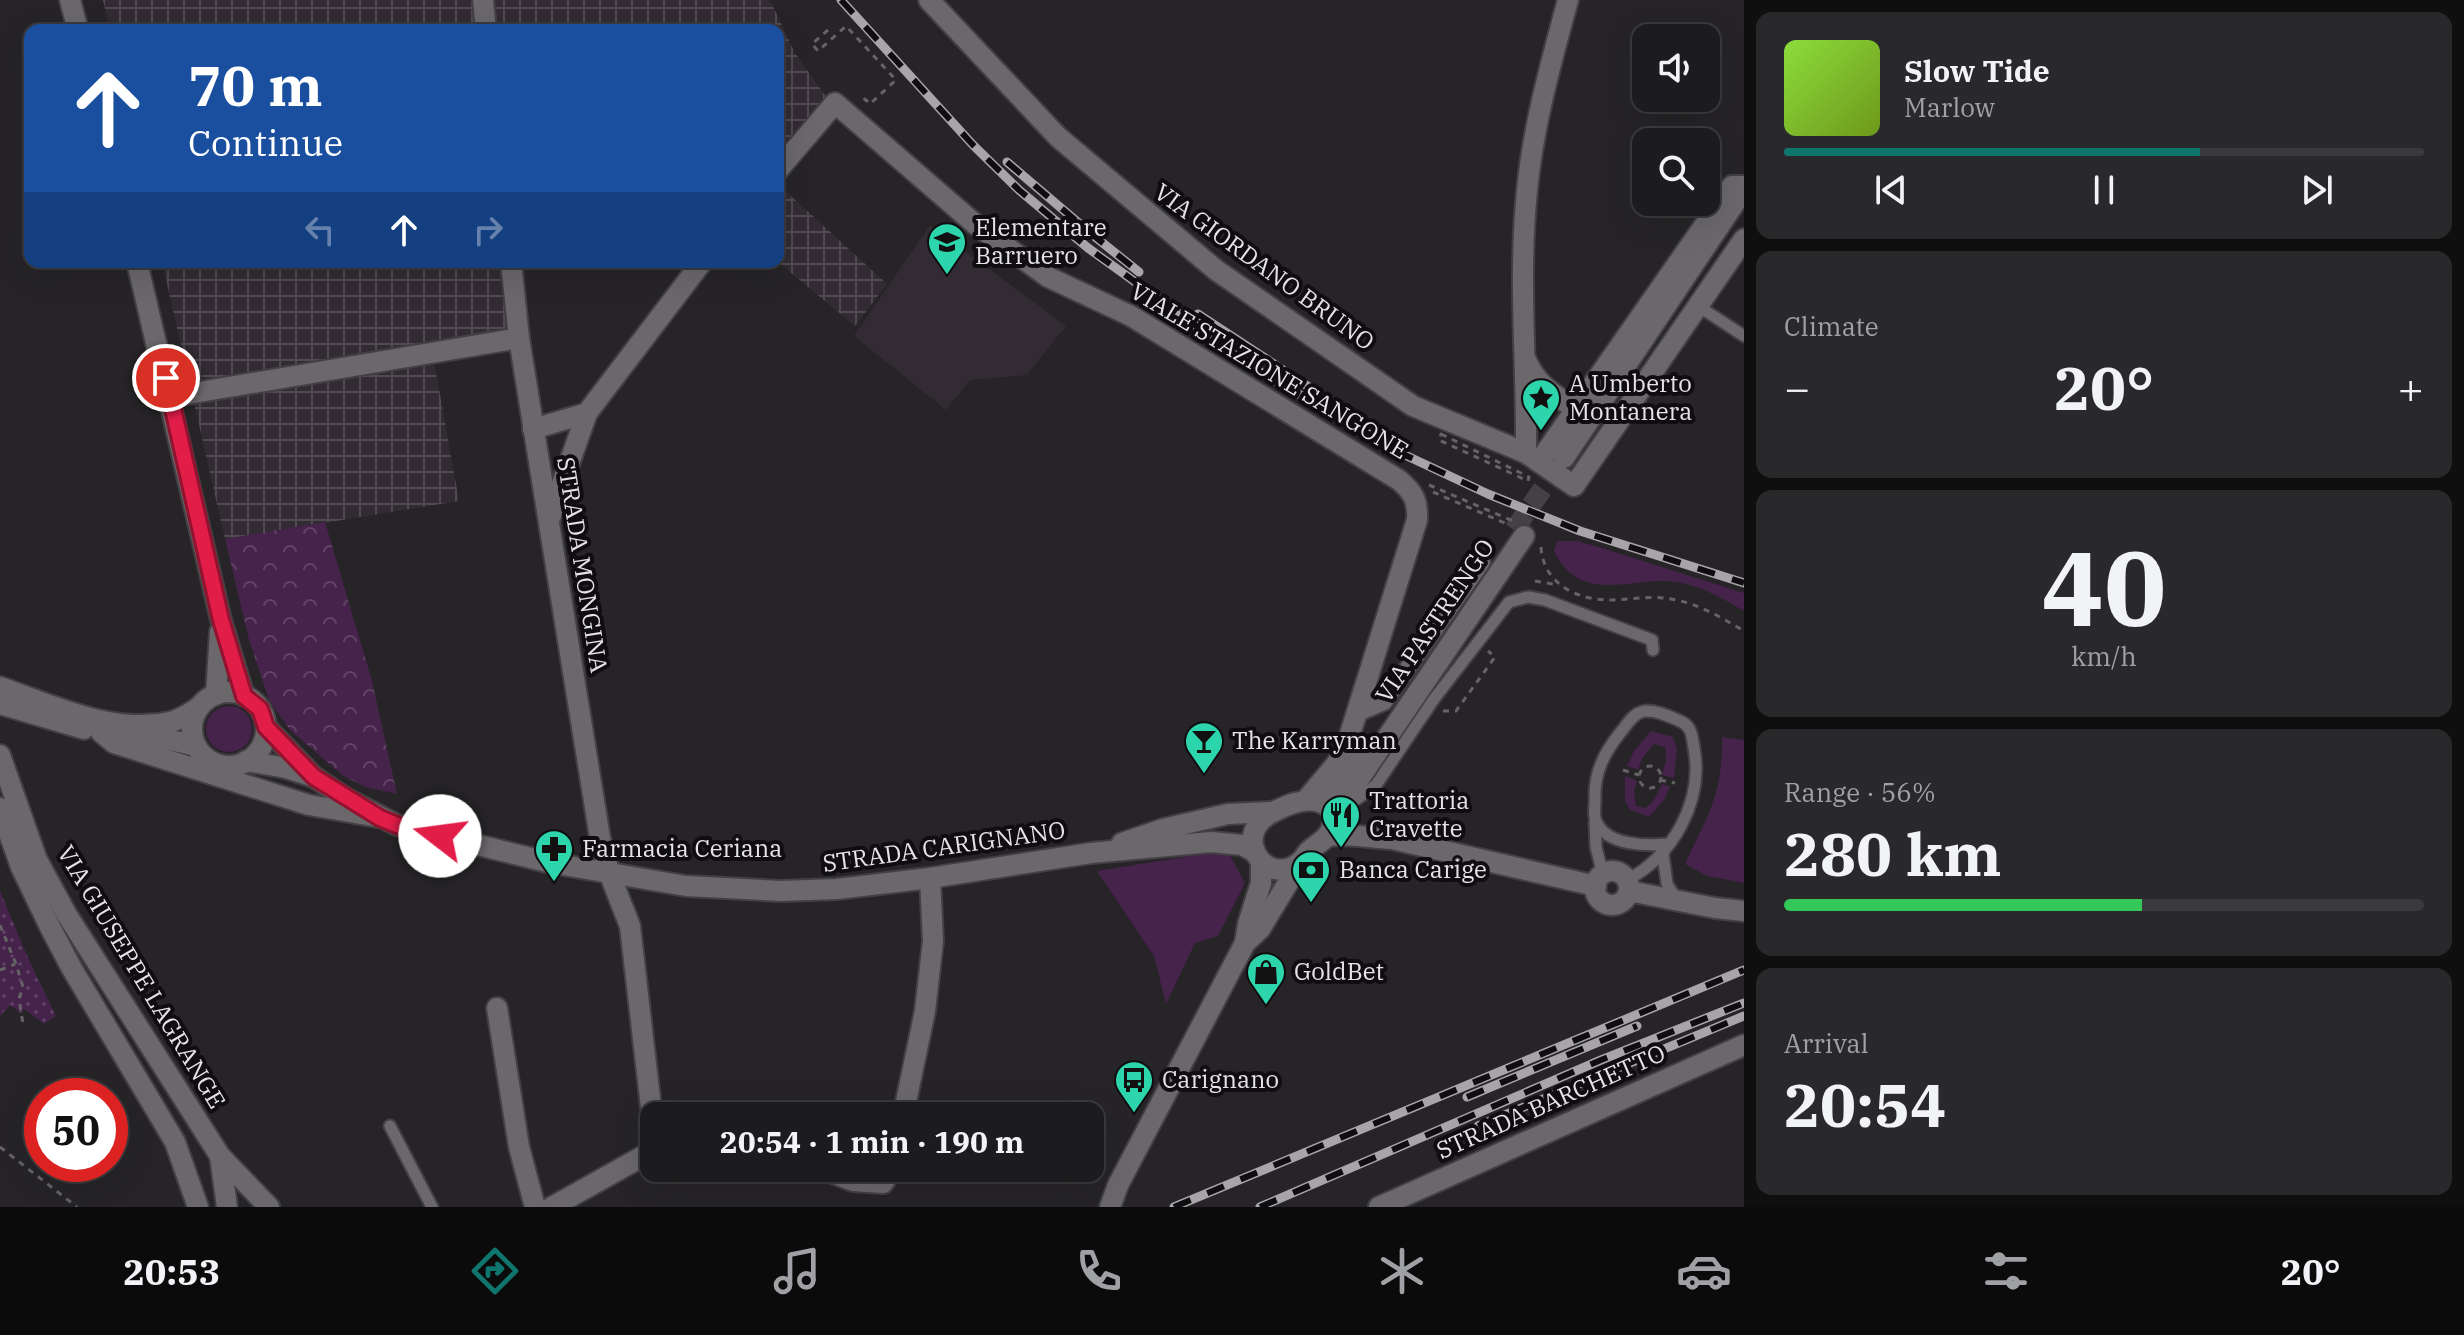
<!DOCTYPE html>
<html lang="en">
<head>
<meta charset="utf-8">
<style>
  body { margin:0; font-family:"IBM Plex Serif",serif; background:#29282a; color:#f1f3f6; height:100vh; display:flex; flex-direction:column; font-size:30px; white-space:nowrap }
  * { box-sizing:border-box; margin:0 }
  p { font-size:26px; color:#a0a1a4 }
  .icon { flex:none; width:44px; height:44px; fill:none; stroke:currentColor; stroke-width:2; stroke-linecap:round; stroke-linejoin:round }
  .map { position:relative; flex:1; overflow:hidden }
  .panel { display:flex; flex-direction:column; gap:12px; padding:12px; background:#0f0f10; width:720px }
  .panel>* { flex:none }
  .guide { position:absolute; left:24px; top:24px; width:760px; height:244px; border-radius:16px; box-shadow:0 8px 32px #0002,0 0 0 2px #3a393b; background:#1a4fa0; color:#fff; overflow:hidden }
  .fabs { position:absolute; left:1632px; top:24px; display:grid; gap:16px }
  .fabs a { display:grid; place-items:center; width:88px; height:88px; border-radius:16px; background:#1c1b1d; box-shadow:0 8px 32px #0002,0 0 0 2px #3a393b; font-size:40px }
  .speed { position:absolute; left:24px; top:1078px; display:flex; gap:16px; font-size:40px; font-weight:700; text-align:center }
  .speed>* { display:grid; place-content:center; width:104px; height:104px; border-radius:50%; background:#1c1b1d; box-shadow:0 8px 32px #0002,0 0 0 2px #3a393b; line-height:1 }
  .speed .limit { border:12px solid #d22; background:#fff; color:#111 }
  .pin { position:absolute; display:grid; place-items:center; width:68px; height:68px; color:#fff; margin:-34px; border:4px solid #fff; border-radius:50%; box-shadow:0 2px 8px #0007 }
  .me { position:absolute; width:88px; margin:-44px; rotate:285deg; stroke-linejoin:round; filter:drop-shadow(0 0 6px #0008) }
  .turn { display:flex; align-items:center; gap:28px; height:168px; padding:0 32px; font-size:36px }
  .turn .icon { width:104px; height:104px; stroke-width:2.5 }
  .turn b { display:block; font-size:56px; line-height:68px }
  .lanes { display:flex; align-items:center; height:76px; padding:0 32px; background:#0003; justify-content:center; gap:40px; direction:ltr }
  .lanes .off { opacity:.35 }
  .big { font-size:60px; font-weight:800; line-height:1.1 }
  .panel .tile { flex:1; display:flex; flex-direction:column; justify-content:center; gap:12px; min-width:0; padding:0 28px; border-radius:16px; background:#29282a }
  .panel .dial { align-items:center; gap:0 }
  .dial b { font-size:104px; line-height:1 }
  .song { display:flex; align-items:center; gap:24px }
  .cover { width:96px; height:96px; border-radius:12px; background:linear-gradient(135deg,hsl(90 70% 55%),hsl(80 70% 35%)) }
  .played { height:8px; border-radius:4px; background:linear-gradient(90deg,#0f766e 65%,#3a393b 65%) }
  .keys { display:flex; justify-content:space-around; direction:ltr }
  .heat { display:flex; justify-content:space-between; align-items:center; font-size:44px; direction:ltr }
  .charge { height:12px; border-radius:6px; background:linear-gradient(90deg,#34c759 56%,#3a393b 0) }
  .trip { position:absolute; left:640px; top:1102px; width:464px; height:80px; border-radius:16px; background:#1c1b1d; box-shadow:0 8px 32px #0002,0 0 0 2px #3a393b; font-weight:800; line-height:80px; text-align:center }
  .dock { display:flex; height:128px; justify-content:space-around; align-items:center; background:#0b0b0c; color:#a0a1a4 }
  .dock .icon { width:56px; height:56px }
  .dock .current { color:#0f766e }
  .dock b { font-size:36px; color:#f1f3f6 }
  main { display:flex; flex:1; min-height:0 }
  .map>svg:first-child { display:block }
</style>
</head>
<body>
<main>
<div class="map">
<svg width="1744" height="1207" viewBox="0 0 1744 1207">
  <defs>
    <pattern id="industrial-grid" width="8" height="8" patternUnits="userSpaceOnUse" patternTransform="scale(2)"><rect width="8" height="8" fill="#322b33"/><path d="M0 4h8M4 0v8" fill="none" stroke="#504a51"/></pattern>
    <pattern id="park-crowns" width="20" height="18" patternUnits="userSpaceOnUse" patternTransform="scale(2)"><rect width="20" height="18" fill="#45234b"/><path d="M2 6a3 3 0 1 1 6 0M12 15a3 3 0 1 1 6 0" fill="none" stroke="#604365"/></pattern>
    <pattern id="garden-dots" width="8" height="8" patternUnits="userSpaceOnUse" patternTransform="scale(2)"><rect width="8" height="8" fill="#45234b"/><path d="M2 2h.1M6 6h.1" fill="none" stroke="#604365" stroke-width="1.8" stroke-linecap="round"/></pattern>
  </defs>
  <rect width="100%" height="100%" fill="#262427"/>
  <polygon fill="#322b33" points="930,225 1066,326 1027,375 970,380 946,410 854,336"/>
  <g fill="url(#industrial-grid)">
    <polygon points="103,0 770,0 795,53 827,98 778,150 778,30 110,30"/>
    <polygon points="778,184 887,284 855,326 778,262"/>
    <polygon points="162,262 520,262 528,343 434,361 459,501 225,539"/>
  </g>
  <g fill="#45234b">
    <path d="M1557,541h20l25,7 142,45v18c-19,-11 -41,-24 -62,-28 -44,-10 -100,26 -128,-32z"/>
    <circle cx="229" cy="729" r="23"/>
    <polygon points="1651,731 1673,737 1677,749 1674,778 1662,775 1666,759 1665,747 1654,744 1642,759 1638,770 1627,766 1634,751"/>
    <path d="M1722,737l22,3v143l-37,-7 -22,-12c23,-49 38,-70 37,-127z"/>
    <polygon points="1625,776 1637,781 1634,792 1636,806 1646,808 1654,800 1662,784 1670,787 1664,800 1649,817 1630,810 1625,801"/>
    <polygon points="1228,852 1245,883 1218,936 1195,943 1166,1004 1154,956 1097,871 1209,853"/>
  </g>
  <polygon fill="url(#park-crowns)" points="325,522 372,681 397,794 365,787 342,775 290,730 269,700 249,640 225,539"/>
  <polygon fill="url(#garden-dots)" points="0,891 29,960 56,1016 44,1024 24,1009 21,1013 10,1005 0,1016"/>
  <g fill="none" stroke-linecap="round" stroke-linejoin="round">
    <polyline stroke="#434144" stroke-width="20" stroke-dasharray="20 10" stroke-linecap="butt" points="1514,530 1564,458"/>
    <g stroke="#424043" stroke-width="15">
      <g id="service">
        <polyline points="1698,306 1744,336"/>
        <polyline points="1346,807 1376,785 1434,699 1509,602 1528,597 1545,600 1652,640 1653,650"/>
        <polyline points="1595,822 1596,847 1603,875"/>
        <polyline points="1663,854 1667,884 1678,902"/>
        <path d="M1627,880c46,-24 77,-79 67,-132 -2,-11 -2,-21 -12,-26 -10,-5 -31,-14 -41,-10 -9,3 -15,14 -21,21 -16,20 -26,40 -25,66 0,8 -2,18 2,24 11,23 51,23 72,21"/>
        <polyline points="390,1126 432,1207"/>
      </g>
    </g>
    <g stroke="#424043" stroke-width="20">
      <polyline id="pedestrian" points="1356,714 1384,702 1482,562"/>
    </g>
    <g stroke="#424043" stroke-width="24">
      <g id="minor">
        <polyline points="483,0 486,30"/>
        <polyline points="929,0 1058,137 1216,270 1413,406 1526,453 1574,486 1744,239"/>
        <path d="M778,170l57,-67 140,121 73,53 83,39 268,164c14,12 19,20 18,40l-71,227 -8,15 -31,37"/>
        <polyline points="511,262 519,338 600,838 610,875 630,926 654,1133"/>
        <path d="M1526,360c10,25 29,35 50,49"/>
        <polyline points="170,397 519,338"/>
        <polyline points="533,429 587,413 702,262"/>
        <path d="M1526,453c1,-87 -8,-175 1,-262 6,-65 24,-128 41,-191"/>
        <polyline points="1539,462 1732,186 1744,186"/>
        <polyline points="550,518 587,413"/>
        <polyline points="101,732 114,743 309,805 378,817"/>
        <polyline points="0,755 37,860 67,915 220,1156 269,1207"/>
        <polyline points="0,808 21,867 49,925 71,967 175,1142 198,1207"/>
        <polyline points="497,1008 519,1147 535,1207"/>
        <polyline points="903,1116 925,1011 933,941 930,878"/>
        <polyline points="220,1156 227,1207"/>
        <polyline points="820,1168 853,1181 883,1183 893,1168"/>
        <polyline points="552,1207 654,1150"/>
        <polyline points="1379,1207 1744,1045"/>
      </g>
    </g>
    <g stroke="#424043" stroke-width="24">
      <g id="tertiary">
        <polyline points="70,0 78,30"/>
        <polyline points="137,262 221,620 244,696"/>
        <polyline points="216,695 220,632"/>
        <path d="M1327,836c22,-3 42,2 65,3l204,47"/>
        <circle cx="1612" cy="888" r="17"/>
        <polyline points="1629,891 1715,908 1744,911"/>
        <polyline points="1245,943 1248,924 1261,883 1261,862"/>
        <polyline points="1110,1207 1118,1185 1245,943 1260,929 1300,863"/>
      </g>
    </g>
    <g stroke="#424043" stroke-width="24">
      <g id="secondary">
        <polyline points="1564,458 1744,189"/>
        <path d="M0,687c52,18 113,48 170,35 10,-2 20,-9 28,-14"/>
        <circle cx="229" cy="729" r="37"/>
        <polyline points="0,704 84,729"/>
        <polyline points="266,727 314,777 347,799 397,825 551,863 686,886 781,891 837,889 930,878 1091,853 1211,842 1242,845 1253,851"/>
        <polyline points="124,734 171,740 196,746"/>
        <polyline points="246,761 286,768 311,776"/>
        <polyline points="1320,802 1359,762"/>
        <path d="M1336,815c-15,-23 -41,-14 -61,-4 -48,22 -9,79 25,51 4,-3 5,-7 8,-10 6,-6 14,-10 19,-16 6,-7 6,-15 10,-23 5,-11 14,-21 20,-31l167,-246"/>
        <polyline points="1122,843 1163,829 1228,814 1270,812"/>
      </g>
    </g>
    <g stroke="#656366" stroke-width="3" stroke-dasharray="6 6" stroke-linecap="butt">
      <polyline points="828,30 812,44 818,51 846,26 896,80 870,104 865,99 863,101"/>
      <polygon points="1441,434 1529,477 1528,481 1439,440"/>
      <polyline points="1429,485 1513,521"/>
      <polyline points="1433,492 1507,524"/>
      <path d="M1541,547c2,37 37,54 72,53 21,-1 42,-5 63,0 25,5 46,18 68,31"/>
      <polyline points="1535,581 1559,585"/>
      <polyline points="1443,711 1456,711 1495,657 1488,651"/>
      <circle cx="1650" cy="777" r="11"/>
      <polyline points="1623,770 1639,775"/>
      <polyline points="1660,780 1675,783"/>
      <polyline points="0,925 16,964 23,987 19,999 23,1024"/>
      <polyline points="0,970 15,964"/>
      <polyline points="0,1147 77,1207"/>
    </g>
    <use href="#service" stroke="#6b686c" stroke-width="11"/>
    <use href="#pedestrian" stroke="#6b686c" stroke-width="16"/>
    <use href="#minor" stroke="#6b686c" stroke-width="20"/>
    <use href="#tertiary" stroke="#6b686c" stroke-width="20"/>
    <use href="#secondary" stroke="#6b686c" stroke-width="20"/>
    <g stroke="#a7a5a8" stroke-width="9">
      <g id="rail">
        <polyline points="841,0 973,145 1019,190 1088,248 1263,374 1405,455 1488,494 1580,531 1744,583"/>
        <polyline points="1007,162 1094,236 1139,272"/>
        <polyline points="1198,314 1318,393"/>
        <polyline points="1467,1097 1637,1026"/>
        <polyline points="1478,1126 1744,1016"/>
        <polyline points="1174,1207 1744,970"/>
        <polyline points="1260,1207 1601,1060 1744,1003"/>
      </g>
    </g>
    <use href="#rail" stroke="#0f0d0f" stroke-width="6" stroke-dasharray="18" stroke-linecap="butt"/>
  </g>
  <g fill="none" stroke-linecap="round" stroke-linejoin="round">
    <g stroke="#92132f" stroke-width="20">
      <polyline id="route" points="166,378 221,620 244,696 260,709 266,727 314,777 380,818 397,825 440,836"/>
    </g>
    <use href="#route" stroke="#e11d48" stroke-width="14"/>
  </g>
  <defs>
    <g id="school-pin" transform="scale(2)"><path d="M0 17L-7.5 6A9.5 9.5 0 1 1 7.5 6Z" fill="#2cd5ab" stroke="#0f0d0f"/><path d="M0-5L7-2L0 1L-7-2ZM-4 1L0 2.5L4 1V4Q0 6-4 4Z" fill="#111"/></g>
    <g id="sight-pin" transform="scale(2)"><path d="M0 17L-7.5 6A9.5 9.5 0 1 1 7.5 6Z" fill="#2cd5ab" stroke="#0f0d0f"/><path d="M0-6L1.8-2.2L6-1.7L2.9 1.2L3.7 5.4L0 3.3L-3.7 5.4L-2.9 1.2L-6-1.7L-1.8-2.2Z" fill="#111"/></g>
    <g id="bar-pin" transform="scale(2)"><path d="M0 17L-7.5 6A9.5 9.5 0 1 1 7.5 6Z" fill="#2cd5ab" stroke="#0f0d0f"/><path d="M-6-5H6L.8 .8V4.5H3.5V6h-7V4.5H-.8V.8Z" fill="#111"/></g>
    <g id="restaurant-pin" transform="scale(2)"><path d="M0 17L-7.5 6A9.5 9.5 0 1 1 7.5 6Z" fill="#2cd5ab" stroke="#0f0d0f"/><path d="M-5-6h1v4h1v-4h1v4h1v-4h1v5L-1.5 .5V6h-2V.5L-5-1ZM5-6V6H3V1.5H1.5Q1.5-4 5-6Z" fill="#111"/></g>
    <g id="pharmacy-pin" transform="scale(2)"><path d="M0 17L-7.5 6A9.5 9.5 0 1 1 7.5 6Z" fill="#2cd5ab" stroke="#0f0d0f"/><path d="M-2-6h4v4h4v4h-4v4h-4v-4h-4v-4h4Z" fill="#111"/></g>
    <g id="bank-pin" transform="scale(2)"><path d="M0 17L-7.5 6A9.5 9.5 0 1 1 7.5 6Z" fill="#2cd5ab" stroke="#0f0d0f"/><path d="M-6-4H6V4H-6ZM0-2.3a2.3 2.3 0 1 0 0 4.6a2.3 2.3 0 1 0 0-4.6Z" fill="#111"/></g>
    <g id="shop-pin" transform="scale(2)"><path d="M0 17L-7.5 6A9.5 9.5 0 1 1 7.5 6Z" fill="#2cd5ab" stroke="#0f0d0f"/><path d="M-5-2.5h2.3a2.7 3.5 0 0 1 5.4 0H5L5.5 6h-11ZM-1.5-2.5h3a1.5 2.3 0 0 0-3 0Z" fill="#111"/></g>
    <g id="bus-pin" transform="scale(2)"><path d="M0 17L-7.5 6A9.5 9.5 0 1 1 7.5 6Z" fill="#2cd5ab" stroke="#0f0d0f"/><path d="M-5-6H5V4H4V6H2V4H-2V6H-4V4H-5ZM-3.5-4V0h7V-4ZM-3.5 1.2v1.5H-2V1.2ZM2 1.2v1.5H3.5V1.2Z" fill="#111"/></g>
  </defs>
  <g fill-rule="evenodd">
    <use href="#school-pin" x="947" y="242"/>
    <use href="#sight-pin" x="1541" y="398"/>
    <use href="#bar-pin" x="1204" y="741"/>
    <use href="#restaurant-pin" x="1341" y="815"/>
    <use href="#pharmacy-pin" x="554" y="849"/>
    <use href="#bank-pin" x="1311" y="870"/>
    <use href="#shop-pin" x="1266" y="972"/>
    <use href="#bus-pin" x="1134" y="1080"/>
  </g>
  <g text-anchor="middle" stroke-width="8" stroke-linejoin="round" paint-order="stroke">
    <g font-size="24" fill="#e5e3e6" stroke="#0f0d0f" text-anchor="start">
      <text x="975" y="236">Elementare<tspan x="975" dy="28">Barruero</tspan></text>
      <text x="1569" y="392">A Umberto<tspan x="1569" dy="28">Montanera</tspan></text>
      <text x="1232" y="749">The Karryman</text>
      <text x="1369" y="809">Trattoria<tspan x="1369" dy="28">Cravette</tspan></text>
      <text x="582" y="857">Farmacia Ceriana</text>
      <text x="1339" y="878">Banca Carige</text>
      <text x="1294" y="980">GoldBet</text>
      <text x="1162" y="1088">Carignano</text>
    </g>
    <g font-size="24" fill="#e5e3e6" stroke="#0f0d0f">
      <text transform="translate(1264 267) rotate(36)" y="8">VIA GIORDANO BRUNO</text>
      <text transform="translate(1269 371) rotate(31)" y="8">VIALE STAZIONE SANGONE</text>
      <text transform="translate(582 565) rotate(81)" y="8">STRADA MONGINA</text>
      <text transform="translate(1435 621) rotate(-56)" y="8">VIA PASTRENGO</text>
      <text transform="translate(944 847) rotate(-8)" y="8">STRADA CARIGNANO</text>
      <text transform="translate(141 977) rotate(59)" y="8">VIA GIUSEPPE LAGRANGE</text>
      <text transform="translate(1551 1102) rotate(-24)" y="8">STRADA BARCHETTO</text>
    </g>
  </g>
</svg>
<div class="fabs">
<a><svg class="icon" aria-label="sound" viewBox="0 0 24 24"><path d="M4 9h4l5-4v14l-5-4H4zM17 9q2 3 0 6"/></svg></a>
<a><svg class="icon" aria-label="search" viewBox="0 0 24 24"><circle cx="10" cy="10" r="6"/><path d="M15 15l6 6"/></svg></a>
</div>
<div class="speed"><div class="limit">50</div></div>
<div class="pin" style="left:166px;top:378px;background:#d93025"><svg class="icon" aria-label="arrive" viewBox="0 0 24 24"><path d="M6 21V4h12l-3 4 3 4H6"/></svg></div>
<svg class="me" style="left:440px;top:836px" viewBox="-20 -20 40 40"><circle r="19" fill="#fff"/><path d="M0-13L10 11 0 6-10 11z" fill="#e11d48"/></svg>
<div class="trip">20:54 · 1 min · 190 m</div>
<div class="guide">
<div class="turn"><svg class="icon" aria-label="ahead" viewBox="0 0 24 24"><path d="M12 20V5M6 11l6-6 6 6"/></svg><div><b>70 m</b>Continue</div></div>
<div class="lanes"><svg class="icon off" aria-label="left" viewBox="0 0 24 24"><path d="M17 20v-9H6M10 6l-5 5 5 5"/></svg><svg class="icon" aria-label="ahead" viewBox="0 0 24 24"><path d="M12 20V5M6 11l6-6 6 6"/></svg><svg class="icon off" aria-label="right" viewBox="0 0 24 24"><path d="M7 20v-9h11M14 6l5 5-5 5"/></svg></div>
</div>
</div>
<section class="panel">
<div class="tile">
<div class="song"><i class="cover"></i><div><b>Slow Tide</b><p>Marlow</p></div></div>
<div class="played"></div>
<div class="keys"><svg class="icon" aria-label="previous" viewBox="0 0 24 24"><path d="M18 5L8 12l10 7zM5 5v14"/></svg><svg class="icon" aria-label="pause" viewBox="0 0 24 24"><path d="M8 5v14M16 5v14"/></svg><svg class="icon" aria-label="next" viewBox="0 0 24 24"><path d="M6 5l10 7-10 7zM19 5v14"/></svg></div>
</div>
<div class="tile"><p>Climate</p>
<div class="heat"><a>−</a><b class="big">20°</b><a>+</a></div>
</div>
<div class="tile dial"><b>40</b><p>km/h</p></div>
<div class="tile"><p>Range · 56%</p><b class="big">280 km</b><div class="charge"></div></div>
<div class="tile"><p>Arrival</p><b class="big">20:54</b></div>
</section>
</main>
<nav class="dock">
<b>20:53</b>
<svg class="icon current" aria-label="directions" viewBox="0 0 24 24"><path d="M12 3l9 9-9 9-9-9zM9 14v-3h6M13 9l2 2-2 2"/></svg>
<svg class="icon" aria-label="music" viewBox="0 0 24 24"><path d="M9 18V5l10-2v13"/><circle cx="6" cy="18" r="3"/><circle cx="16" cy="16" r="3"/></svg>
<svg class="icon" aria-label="phone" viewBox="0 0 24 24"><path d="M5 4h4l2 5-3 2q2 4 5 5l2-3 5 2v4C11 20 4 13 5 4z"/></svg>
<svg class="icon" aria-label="climate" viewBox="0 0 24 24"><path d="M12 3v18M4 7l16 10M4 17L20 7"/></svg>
<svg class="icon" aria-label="car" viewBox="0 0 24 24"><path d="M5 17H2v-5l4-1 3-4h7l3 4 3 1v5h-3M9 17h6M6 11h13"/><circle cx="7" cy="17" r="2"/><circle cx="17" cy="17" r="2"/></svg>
<svg class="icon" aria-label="filters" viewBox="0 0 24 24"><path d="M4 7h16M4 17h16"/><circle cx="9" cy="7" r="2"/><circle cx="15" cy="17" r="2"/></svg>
<b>20°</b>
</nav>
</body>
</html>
